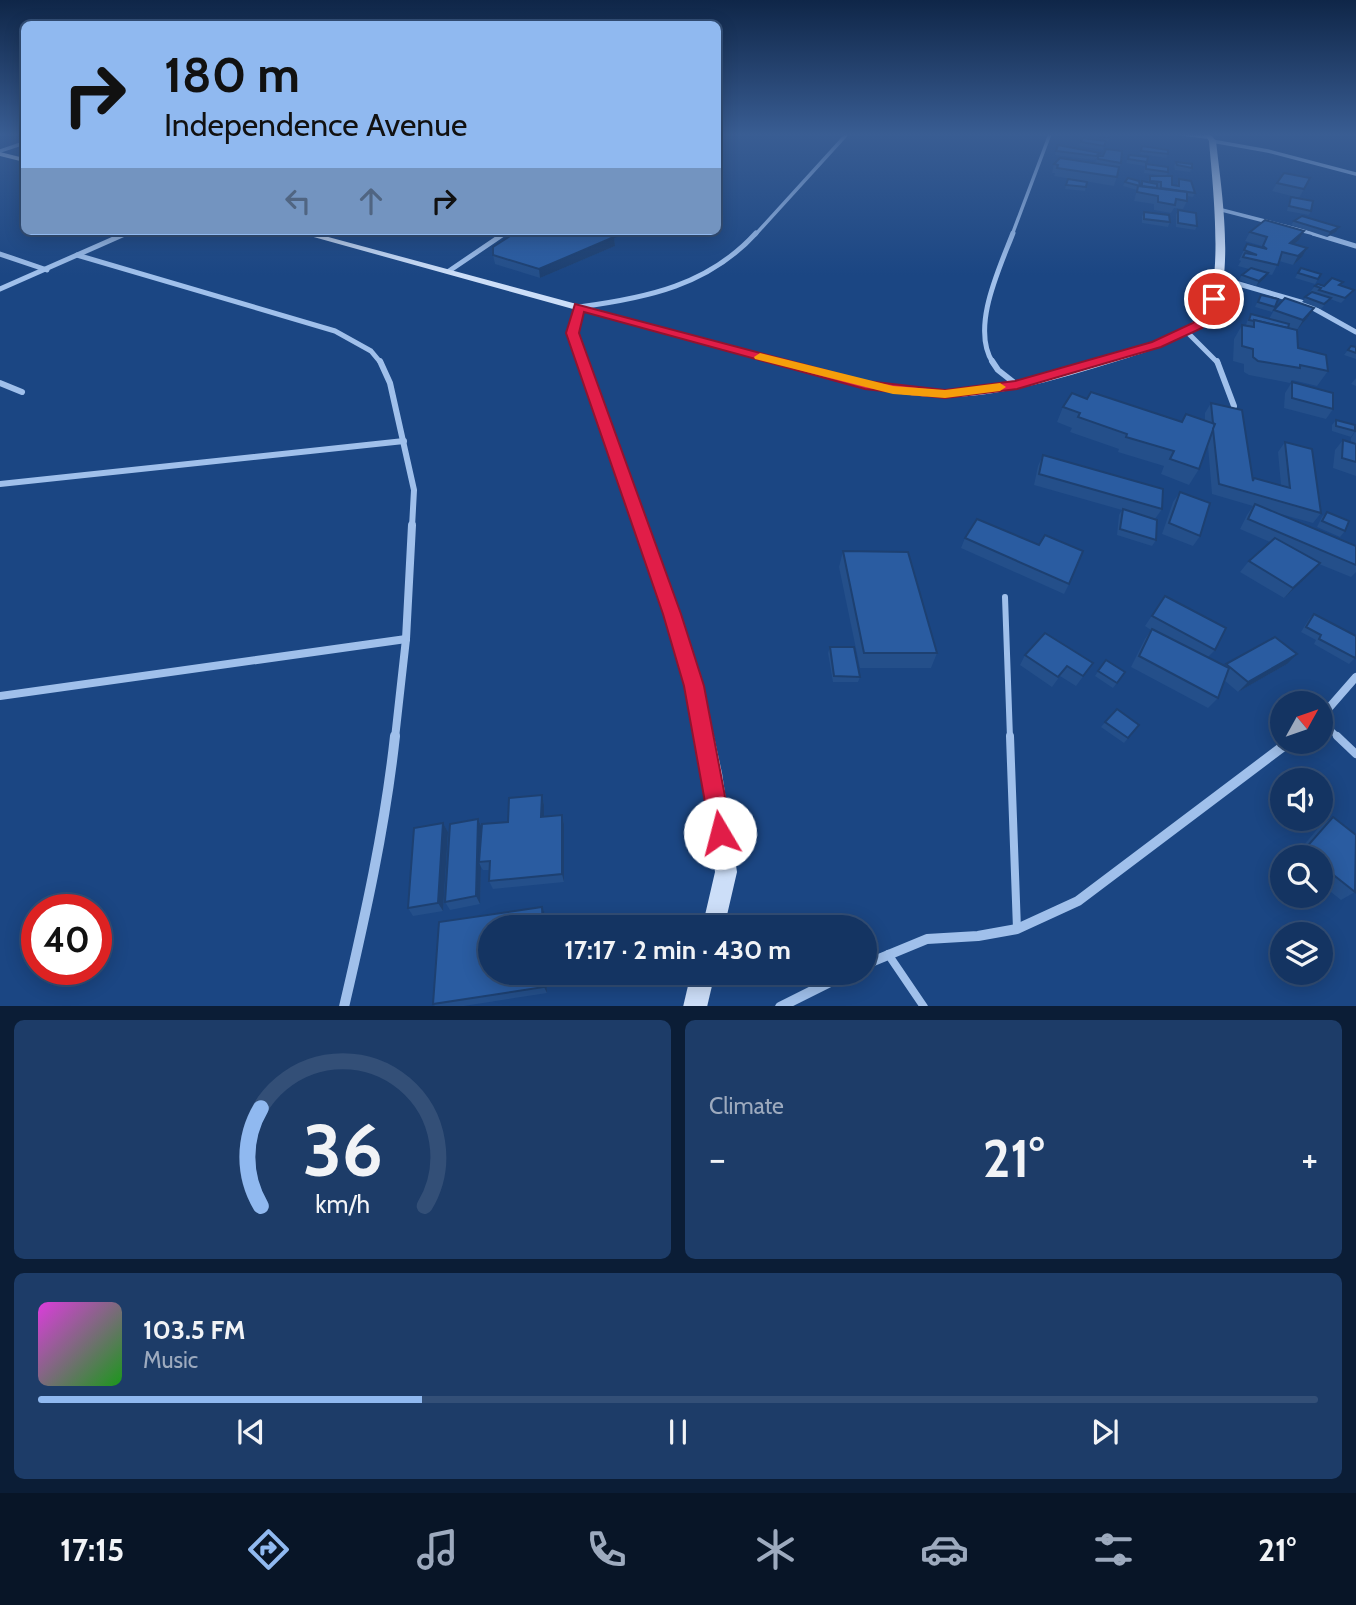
<!DOCTYPE html>
<html lang="en">
<head>
<meta charset="utf-8">
<style>
  body { margin:0; font-family:Cabin,sans-serif; background:#1d3c68; color:#f1f3f6; height:100vh; display:flex; flex-direction:column; font-size:26px; white-space:nowrap }
  * { box-sizing:border-box; margin:0 }
  p { font-size:23px; color:#9daabe }
  .icon { flex:none; width:38px; height:38px; fill:none; stroke:currentColor; stroke-width:2; stroke-linecap:round; stroke-linejoin:round }
  .map { position:relative; height:1006px; overflow:hidden }
  .details { display:flex; flex-direction:column; gap:14px; padding:14px; background:#0b1d36; flex:1 }
  .details>* { flex:none }
  .guide { position:absolute; left:21px; top:21px; width:700px; height:214px; border-radius:10px; box-shadow:0 4px 18px #0003,0 0 0 2px #334f77; background:#90b9f0; color:#111; overflow:hidden }
  .needle { width:46px; rotate:50deg }
  .buttons { position:absolute; left:1270px; top:691px; display:grid; gap:14px }
  .buttons a { display:grid; place-items:center; width:63px; height:63px; border-radius:50%; background:#143462; box-shadow:0 4px 18px #0003,0 0 0 2px #334f77; font-size:35px }
  .speed { position:absolute; left:21px; top:894px; display:flex; gap:14px; font-size:35px; font-weight:700; text-align:center }
  .speed>* { display:grid; place-content:center; width:91px; height:91px; border-radius:50%; background:#143462; box-shadow:0 4px 18px #0003,0 0 0 2px #334f77; line-height:1 }
  .speed .limit { border:10px solid #d22; background:#fff; color:#111 }
  .pin { position:absolute; display:grid; place-items:center; width:60px; height:60px; color:#fff; margin:-30px; border:4px solid #fff; border-radius:50%; box-shadow:0 2px 7px #0007 }
  .me { position:absolute; width:77px; margin:-38px; rotate:352deg; stroke-linejoin:round; filter:drop-shadow(0 0 5px #0008) }
  .turn { display:flex; align-items:center; gap:24px; height:147px; padding:0 28px; font-size:32px }
  .turn .icon { width:91px; height:91px; stroke-width:2.5 }
  .turn b { display:block; font-size:49px; line-height:60px }
  .lanes { display:flex; align-items:center; height:66px; padding:0 28px; background:#0003; justify-content:center; gap:35px; direction:ltr }
  .lanes .off { opacity:.35 }
  .big { font-size:52px; font-weight:800; line-height:1.1 }
  .details .tile { flex:1; display:flex; flex-direction:column; justify-content:center; gap:10px; min-width:0; padding:0 24px; border-radius:10px; background:#1d3c68 }
  .details .dial { align-items:center; gap:0 }
  .dial svg { height:182px; overflow:visible; fill:none; stroke:#334f77; stroke-width:7; stroke-linecap:round; text-anchor:middle }
  .dial text { fill:#f1f3f6; stroke:none }
  .song { display:flex; align-items:center; gap:21px }
  .cover { width:84px; height:84px; border-radius:10px; background:linear-gradient(135deg,hsl(300 70% 55%),hsl(120 70% 35%)) }
  .played { height:7px; border-radius:4px; background:linear-gradient(90deg,#90b9f0 30%,#334f77 30%) }
  .keys { display:flex; justify-content:space-around; direction:ltr }
  .heat { display:flex; justify-content:space-between; align-items:center; font-size:38px; direction:ltr }
  .details .tiles { flex:1; display:grid; gap:14px; grid-template-columns:1fr 1fr }
  .tile:last-child { grid-column:span 2 }
  .trip { position:absolute; left:478px; top:915px; width:399px; height:70px; border-radius:35px; background:#143462; box-shadow:0 4px 18px #0003,0 0 0 2px #334f77; font-weight:800; line-height:70px; text-align:center }
  .tabs { display:flex; height:112px; justify-content:space-around; align-items:center; background:#081527; color:#9daabe }
  .tabs .icon { width:49px; height:49px }
  .tabs .selected { color:#90b9f0 }
  .tabs b { font-size:32px; color:#f1f3f6 }
  .map>svg:first-child { display:block }
</style>
</head>
<body>
<div class="map">
<svg width="1356" height="1007" viewBox="0 0 1356 1007">
  <rect width="100%" height="100%" fill="#1b4683"/>
  <g fill="none" stroke-linecap="round" stroke-linejoin="round">
    <g stroke="#a0c0eb" stroke-width="6">
      <polyline points="1005,597 1010,738"/>
      <polyline points="1321,720 1339,738"/>
    </g>
    <g stroke="#a0c0eb" stroke-width="8">
      <polyline points="1010,736 1017,929"/>
      <polyline points="1337,736 1356,754"/>
      <polyline points="888,954 924,1007"/>
    </g>
    <g stroke="#a0c0eb" stroke-width="3.5">
      <polyline points="1182,134 1207,137"/>
      <polyline points="1212,141 1268,151 1356,174"/>
      <polyline points="0,151 24,143"/>
      <polyline points="1218,209 1319,235"/>
      <polyline points="123,235 132,231"/>
      <polyline points="502,235 508,231"/>
      <polyline points="755,235 847,134"/>
      <polyline points="1012,235 1050,134"/>
    </g>
    <g stroke="#a0c0eb" stroke-width="5">
      <polyline points="1313,233 1356,246"/>
      <polyline points="0,254 47,270"/>
      <polyline points="77,255 335,331 371,351 381,363"/>
      <polyline points="449,271 505,233"/>
      <polyline points="1218,278 1304,303 1356,332"/>
      <polyline points="0,289 127,233"/>
      <path d="M579,307c68,-9 130,-22 177,-74"/>
      <polyline points="1187,332 1218,363"/>
      <path d="M993,363c-23,-35 7,-96 20,-130"/>
    </g>
    <g stroke="#a0c0eb" stroke-width="6">
      <polyline points="380,361 390,383 414,490 412,527"/>
      <polyline points="992,361 998,370 1017,385"/>
      <polyline points="1217,361 1234,406"/>
      <polyline points="0,383 22,392"/>
      <polyline points="0,484 404,441"/>
    </g>
    <g stroke="#a0c0eb" stroke-width="8">
      <polyline points="0,696 406,639"/>
      <polyline points="1321,717 1356,677"/>
      <polyline points="395,738 406,639 412,525"/>
    </g>
    <g stroke="#a0c0eb" stroke-width="10">
      <polyline points="864,965 927,939 978,936 1017,929 1078,901 1289,742"/>
      <path d="M344,1007c21,-90 41,-179 51,-271"/>
      <polyline points="780,1007 848,973"/>
    </g>
    <g fill="#ccdef8" fill-rule="evenodd">
      <path d="M1204,134h6l6,7c5,45 18,127 0,168 -12,26 -67,42 -92,50 -55,17 -117,37 -175,38 -59,1 -115,-17 -172,-32 -64,-18 -129,-36 -194,-53l-5,21 102,281 23,72 19,87 15,99 -13,56h-22l13,-56 -13,-99 -17,-87 -21,-72 -96,-281 5,-24 -281,-78h14l560,151c31,5 63,10 95,7 46,-3 221,-41 244,-79 19,-31 7,-132 4,-169z"/>
      <polygon points="0,152 24,158 24,162 0,156"/>
      <polygon points="691,973 715,973 707,1007 683,1007"/>
    </g>
  </g>
  <g fill="#244f8a">
    <polygon points="1070,134 1086,134 1083,137"/>
    <polygon points="1099,134 1111,134 1108,142 1105,142 1103,150 1079,146 1082,138 1098,140"/>
    <polygon points="1058,145 1121,163 1114,186 1054,176 1055,173 1052,173 1054,164 1095,163 1097,158 1094,160 1055,155"/>
    <polygon points="1142,146 1168,154 1166,158 1140,154"/>
    <polygon points="1129,155 1147,162 1147,164 1168,172 1166,176 1172,185 1177,185 1179,179 1195,193 1193,197 1187,196 1187,201 1183,209 1174,208 1171,213 1154,210 1154,204 1134,201 1137,190 1123,186 1125,182 1140,186 1142,181 1148,182 1150,176 1166,176 1144,173 1145,166 1126,163"/>
    <polygon points="1176,162 1192,168 1190,172 1175,170 1174,166"/>
    <polygon points="1310,178 1299,198 1272,191 1277,183"/>
    <polygon points="1068,179 1087,182 1085,191 1065,189"/>
    <polygon points="1291,197 1311,211 1309,215 1287,211 1289,201"/>
    <polygon points="1178,210 1197,226 1195,230 1176,227 1176,215"/>
    <polygon points="1144,212 1170,222 1168,227 1142,223 1142,216"/>
    <polygon points="1294,221 1336,232 1327,237 1291,225"/>
    <polygon points="1304,231 1299,240 1294,244 1302,257 1293,265 1279,261 1272,275 1267,274 1265,278 1256,286 1239,280 1242,275 1249,269 1238,266 1241,261 1239,260 1247,244 1262,247 1262,246 1245,241 1250,232"/>
    <polygon points="614,237 615,246 540,278 495,264 493,255"/>
    <polygon points="1301,268 1321,274 1315,284 1295,278"/>
    <polygon points="1343,282 1340,285 1354,290 1341,303 1330,299 1321,309 1302,302 1315,286"/>
    <polygon points="1261,295 1275,307 1272,312 1255,307"/>
    <polygon points="1274,310 1308,317 1297,330 1288,327 1298,348 1328,371 1317,386 1292,380 1290,383 1249,375 1244,372 1244,364 1233,361 1234,339 1242,325 1250,327 1246,325 1248,319 1251,314 1269,319"/>
    <polygon points="1351,346 1356,347 1356,359 1344,355"/>
    <polygon points="1356,378 1356,386 1351,384"/>
    <polygon points="1292,382 1333,409 1326,419 1284,408 1285,393"/>
    <polygon points="1087,399 1181,422 1186,414 1205,420 1205,413 1211,403 1253,480 1281,485 1278,452 1285,442 1321,513 1313,523 1277,513 1356,546 1356,572 1351,577 1319,564 1310,574 1284,598 1240,572 1249,561 1270,542 1240,529 1247,515 1253,506 1212,494 1208,446 1199,469 1189,485 1161,474 1164,466 1118,452 1119,449 1070,432 1072,428 1057,422 1063,407"/>
    <polygon points="1336,420 1355,431 1351,437 1332,431 1332,425"/>
    <polygon points="1355,432 1356,432 1356,476 1333,468 1335,450 1343,440 1351,442 1351,438"/>
    <polygon points="1043,455 1162,509 1155,519 1156,540 1152,546 1117,535 1119,515 1122,510 1034,485 1038,466"/>
    <polygon points="1180,492 1200,536 1193,546 1162,534 1173,502"/>
    <polygon points="1327,512 1345,531 1340,537 1317,527 1322,517"/>
    <polygon points="965,538 1069,584 1064,594 961,548"/>
    <polygon points="843,551 937,653 931,668 860,668 839,567"/>
    <polygon points="1165,596 1215,650 1208,657 1225,666 1226,664 1287,664 1238,692 1224,680 1218,698 1208,708 1131,667 1145,639 1151,630 1145,626"/>
    <polygon points="1314,614 1355,658 1349,664 1314,644 1316,640 1301,632 1309,619"/>
    <polygon points="830,647 860,677 858,682 833,682 828,653"/>
    <polygon points="1025,655 1093,663 1076,686 1060,676 1052,687 1020,665"/>
    <polygon points="1106,660 1125,672 1113,688 1095,676"/>
    <polygon points="1117,709 1139,725 1124,743 1101,727"/>
    <polygon points="542,795 544,805 544,817 562,815 564,824 564,882 493,889 489,881 490,870 483,870 481,867 480,904 450,910 445,902 478,819 482,827 508,822"/>
    <polygon points="1333,817 1355,892 1341,900 1321,884 1321,858 1293,858 1320,826"/>
    <polygon points="443,823 448,832 443,911 413,916 408,908"/>
    <polygon points="542,907 545,914 545,928 490,928 490,973 546,973 547,993 464,1006 435,1006 433,1004 439,922"/>
  </g>
  <g fill="#1d4071">
    <polygon points="1339,227 1336,232 1327,237 1330,232"/>
    <polygon points="1304,231 1299,240 1284,252 1290,243"/>
    <polygon points="614,237 615,246 540,278 539,269"/>
    <polygon points="1307,248 1302,257 1293,265 1298,256"/>
    <polygon points="1268,273 1265,278 1256,286 1259,281"/>
    <polygon points="1314,308 1308,317 1297,330 1303,320"/>
    <polygon points="1320,563 1310,574 1284,598 1293,588"/>
    <polygon points="1297,654 1287,664 1238,692 1248,682"/>
    <polygon points="542,795 544,805 544,826 541,817"/>
    <polygon points="562,815 564,824 564,882 562,874"/>
    <polygon points="478,819 482,828 479,862 481,867 480,904 476,896"/>
    <polygon points="443,823 448,832 443,911 438,903"/>
    <polygon points="542,907 545,914 545,928 543,928"/>
    <polygon points="543,973 546,973 547,993 544,987"/>
  </g>
  <g fill="#2a5ca1" stroke="#1d4071" stroke-width="2">
    <polygon points="1100,134 1111,134 1109,138 1100,137"/>
    <polygon points="1082,138 1106,141 1104,146 1081,142"/>
    <polygon points="1058,145 1100,153 1096,156 1056,151"/>
    <polygon points="1142,146 1168,150 1168,154 1141,151"/>
    <polygon points="1106,149 1122,151 1121,163 1098,159 1098,156 1103,156"/>
    <polygon points="1129,155 1148,157 1147,162 1128,159"/>
    <polygon points="1060,158 1119,167 1117,177 1057,168 1058,165 1054,164"/>
    <polygon points="1176,162 1192,164 1192,168 1177,165"/>
    <polygon points="1146,164 1168,167 1168,172 1146,169"/>
    <polygon points="1284,173 1310,178 1304,189 1277,183"/>
    <polygon points="1150,176 1172,176 1172,185 1179,186 1179,179 1191,181 1195,193 1161,188 1161,182 1150,181"/>
    <polygon points="1128,178 1139,181 1140,186 1125,182"/>
    <polygon points="1068,179 1087,182 1086,187 1066,185"/>
    <polygon points="1142,181 1157,184 1157,188 1142,186"/>
    <polygon points="1138,186 1187,192 1187,201 1176,199 1175,205 1158,202 1158,196 1137,192"/>
    <polygon points="1291,197 1313,201 1311,211 1289,206"/>
    <polygon points="1178,210 1196,213 1197,226 1178,223"/>
    <polygon points="1144,212 1169,215 1170,222 1144,219"/>
    <polygon points="1302,216 1339,227 1330,232 1294,221"/>
    <polygon points="1265,220 1304,231 1290,243 1307,248 1298,256 1282,252 1278,265 1243,257 1245,253 1257,255 1244,250 1247,244 1267,249 1263,246 1267,237 1250,232"/>
    <polygon points="518,231 585,231 614,237 539,269 493,255 493,247"/>
    <polygon points="1251,268 1268,273 1259,281 1242,275"/>
    <polygon points="1301,268 1321,274 1318,279 1298,273"/>
    <polygon points="1332,278 1343,282 1339,285 1354,290 1345,298 1319,290 1321,288 1315,286 1318,284 1324,286"/>
    <polygon points="1312,292 1331,298 1324,304 1305,297"/>
    <polygon points="1261,295 1278,299 1275,307 1258,302"/>
    <polygon points="1285,298 1314,308 1303,320 1274,310"/>
    <polygon points="1251,314 1289,324 1288,328 1254,320 1254,321 1249,320"/>
    <polygon points="1254,320 1297,330 1298,348 1326,355 1328,371 1300,365 1300,368 1258,361 1253,357 1253,349 1242,346 1242,325 1254,327"/>
    <polygon points="1351,346 1356,347 1356,353 1348,350"/>
    <polygon points="1292,382 1333,393 1333,409 1292,398"/>
    <polygon points="1091,392 1182,422 1186,414 1215,424 1199,469 1170,459 1174,451 1126,437 1127,434 1078,417 1080,413 1063,407 1072,393 1087,399"/>
    <polygon points="1211,403 1242,410 1253,481 1254,478 1290,488 1285,442 1312,449 1321,513 1219,484 1213,429 1215,424 1213,423"/>
    <polygon points="1336,420 1355,425 1355,431 1336,426"/>
    <polygon points="1343,440 1356,444 1356,462 1342,458"/>
    <polygon points="1043,455 1163,489 1162,509 1039,474"/>
    <polygon points="1180,492 1210,503 1200,536 1169,523"/>
    <polygon points="1255,504 1356,546 1356,565 1248,519"/>
    <polygon points="1123,509 1157,520 1156,540 1120,529"/>
    <polygon points="1327,512 1349,521 1345,531 1322,521"/>
    <polygon points="977,519 1039,545 1045,535 1083,551 1069,584 965,538"/>
    <polygon points="1275,538 1320,563 1293,588 1249,561"/>
    <polygon points="843,551 908,552 937,653 864,653"/>
    <polygon points="1165,596 1226,628 1215,650 1152,616"/>
    <polygon points="1314,614 1356,636 1356,656 1355,658 1319,639 1321,635 1306,627"/>
    <polygon points="1152,629 1229,668 1218,698 1139,656"/>
    <polygon points="1045,633 1093,663 1083,676 1067,666 1058,677 1025,655"/>
    <polygon points="1275,637 1297,654 1248,682 1226,664"/>
    <polygon points="830,647 854,647 860,677 834,676"/>
    <polygon points="1106,660 1125,672 1117,683 1098,671"/>
    <polygon points="1117,709 1139,725 1128,738 1105,722"/>
    <polygon points="542,795 541,817 562,815 562,874 489,881 490,861 479,862 482,824 508,822 509,798"/>
    <polygon points="1333,817 1356,835 1355,892 1321,865 1321,858 1312,858 1303,851"/>
    <polygon points="478,819 476,896 445,902 450,824"/>
    <polygon points="443,823 438,903 408,908 414,828"/>
    <polygon points="542,907 543,928 490,928 490,973 543,973 544,987 433,1004 439,922"/>
  </g>
  <linearGradient id="sky" x2="0" y2="1"><stop stop-color="#0f2648"/><stop offset="0.49" stop-color="#395d93"/><stop offset="1" stop-color="#395d93" stop-opacity="0"/></linearGradient>
  <rect width="1356" height="275" fill="url(#sky)"/>
  <polygon fill="#e11d48" stroke="#92132f" stroke-width="2" points="1210,297 1220,299 1215,313 1202,328 1161,347 1017,389 945,398 865,389 584,312 579,333 681,614 704,686 732,833 728,841 720,845 712,841 684,686 663,614 566,333 575,304 866,381 945,390 1015,381 1152,342 1193,323 1203,312"/>
  <polygon fill="#f59e0b" points="760,353 893,386 945,390 1000,383 1006,387 1000,391 945,398 893,394 755,359 754,357"/>
</svg>
<div class="buttons">
<a><svg class="needle" viewBox="-14 -14 28 28"><path d="M0-13l5 13h-10z" fill="#e53935"/><path d="M0 13l5-13h-10z" fill="#9daabe"/></svg></a>
<a><svg class="icon" aria-label="sound" viewBox="0 0 24 24"><path d="M4 9h4l5-4v14l-5-4H4zM17 9q2 3 0 6"/></svg></a>
<a><svg class="icon" aria-label="search" viewBox="0 0 24 24"><circle cx="10" cy="10" r="6"/><path d="M15 15l6 6"/></svg></a>
<a><svg class="icon" aria-label="layers" viewBox="0 0 24 24"><path d="M12 4l9 5-9 5-9-5zM3 14l9 5 9-5"/></svg></a>
</div>
<div class="speed"><div class="limit">40</div></div>
<div class="pin" style="left:1214px;top:299px;background:#d93025"><svg class="icon" aria-label="arrive" viewBox="0 0 24 24"><path d="M6 21V4h12l-3 4 3 4H6"/></svg></div>
<svg class="me" style="left:720px;top:833px" viewBox="-20 -20 40 40"><circle r="19" fill="#fff"/><path d="M0-13L10 11 0 6-10 11z" fill="#e11d48"/></svg>
<div class="trip">17:17 · 2 min · 430 m</div>
<div class="guide">
<div class="turn"><svg class="icon" aria-label="right" viewBox="0 0 24 24"><path d="M7 20v-9h11M14 6l5 5-5 5"/></svg><div><b>180 m</b>Independence Avenue</div></div>
<div class="lanes"><svg class="icon off" aria-label="left" viewBox="0 0 24 24"><path d="M17 20v-9H6M10 6l-5 5 5 5"/></svg><svg class="icon off" aria-label="ahead" viewBox="0 0 24 24"><path d="M12 20V5M6 11l6-6 6 6"/></svg><svg class="icon" aria-label="right" viewBox="0 0 24 24"><path d="M7 20v-9h11M14 6l5 5-5 5"/></svg></div>
</div>
</div>
<section class="details">
<div class="tiles">
<div class="tile dial"><svg viewBox="0 0 100 80">
<path d="M14 69A42 42 0 1 1 86 69"/>
<path d="M14 69A42 42 0 0 1 14 26" stroke="#90b9f0"/>
<text x="50" y="56" font-size="32" font-weight="700">36</text>
<text x="50" y="72" font-size="11">km/h</text>
</svg></div>
<div class="tile"><p>Climate</p>
<div class="heat"><a>−</a><b class="big">21°</b><a>+</a></div>
</div>
<div class="tile">
<div class="song"><i class="cover"></i><div><b>103.5 FM</b><p>Music</p></div></div>
<div class="played"></div>
<div class="keys"><svg class="icon" aria-label="previous" viewBox="0 0 24 24"><path d="M18 5L8 12l10 7zM5 5v14"/></svg><svg class="icon" aria-label="pause" viewBox="0 0 24 24"><path d="M8 5v14M16 5v14"/></svg><svg class="icon" aria-label="next" viewBox="0 0 24 24"><path d="M6 5l10 7-10 7zM19 5v14"/></svg></div>
</div>
</div>
</section>
<nav class="tabs">
<b>17:15</b>
<svg class="icon selected" aria-label="directions" viewBox="0 0 24 24"><path d="M12 3l9 9-9 9-9-9zM9 14v-3h6M13 9l2 2-2 2"/></svg>
<svg class="icon" aria-label="music" viewBox="0 0 24 24"><path d="M9 18V5l10-2v13"/><circle cx="6" cy="18" r="3"/><circle cx="16" cy="16" r="3"/></svg>
<svg class="icon" aria-label="phone" viewBox="0 0 24 24"><path d="M5 4h4l2 5-3 2q2 4 5 5l2-3 5 2v4C11 20 4 13 5 4z"/></svg>
<svg class="icon" aria-label="climate" viewBox="0 0 24 24"><path d="M12 3v18M4 7l16 10M4 17L20 7"/></svg>
<svg class="icon" aria-label="car" viewBox="0 0 24 24"><path d="M5 17H2v-5l4-1 3-4h7l3 4 3 1v5h-3M9 17h6M6 11h13"/><circle cx="7" cy="17" r="2"/><circle cx="17" cy="17" r="2"/></svg>
<svg class="icon" aria-label="filters" viewBox="0 0 24 24"><path d="M4 7h16M4 17h16"/><circle cx="9" cy="7" r="2"/><circle cx="15" cy="17" r="2"/></svg>
<b>21°</b>
</nav>
</body>
</html>
